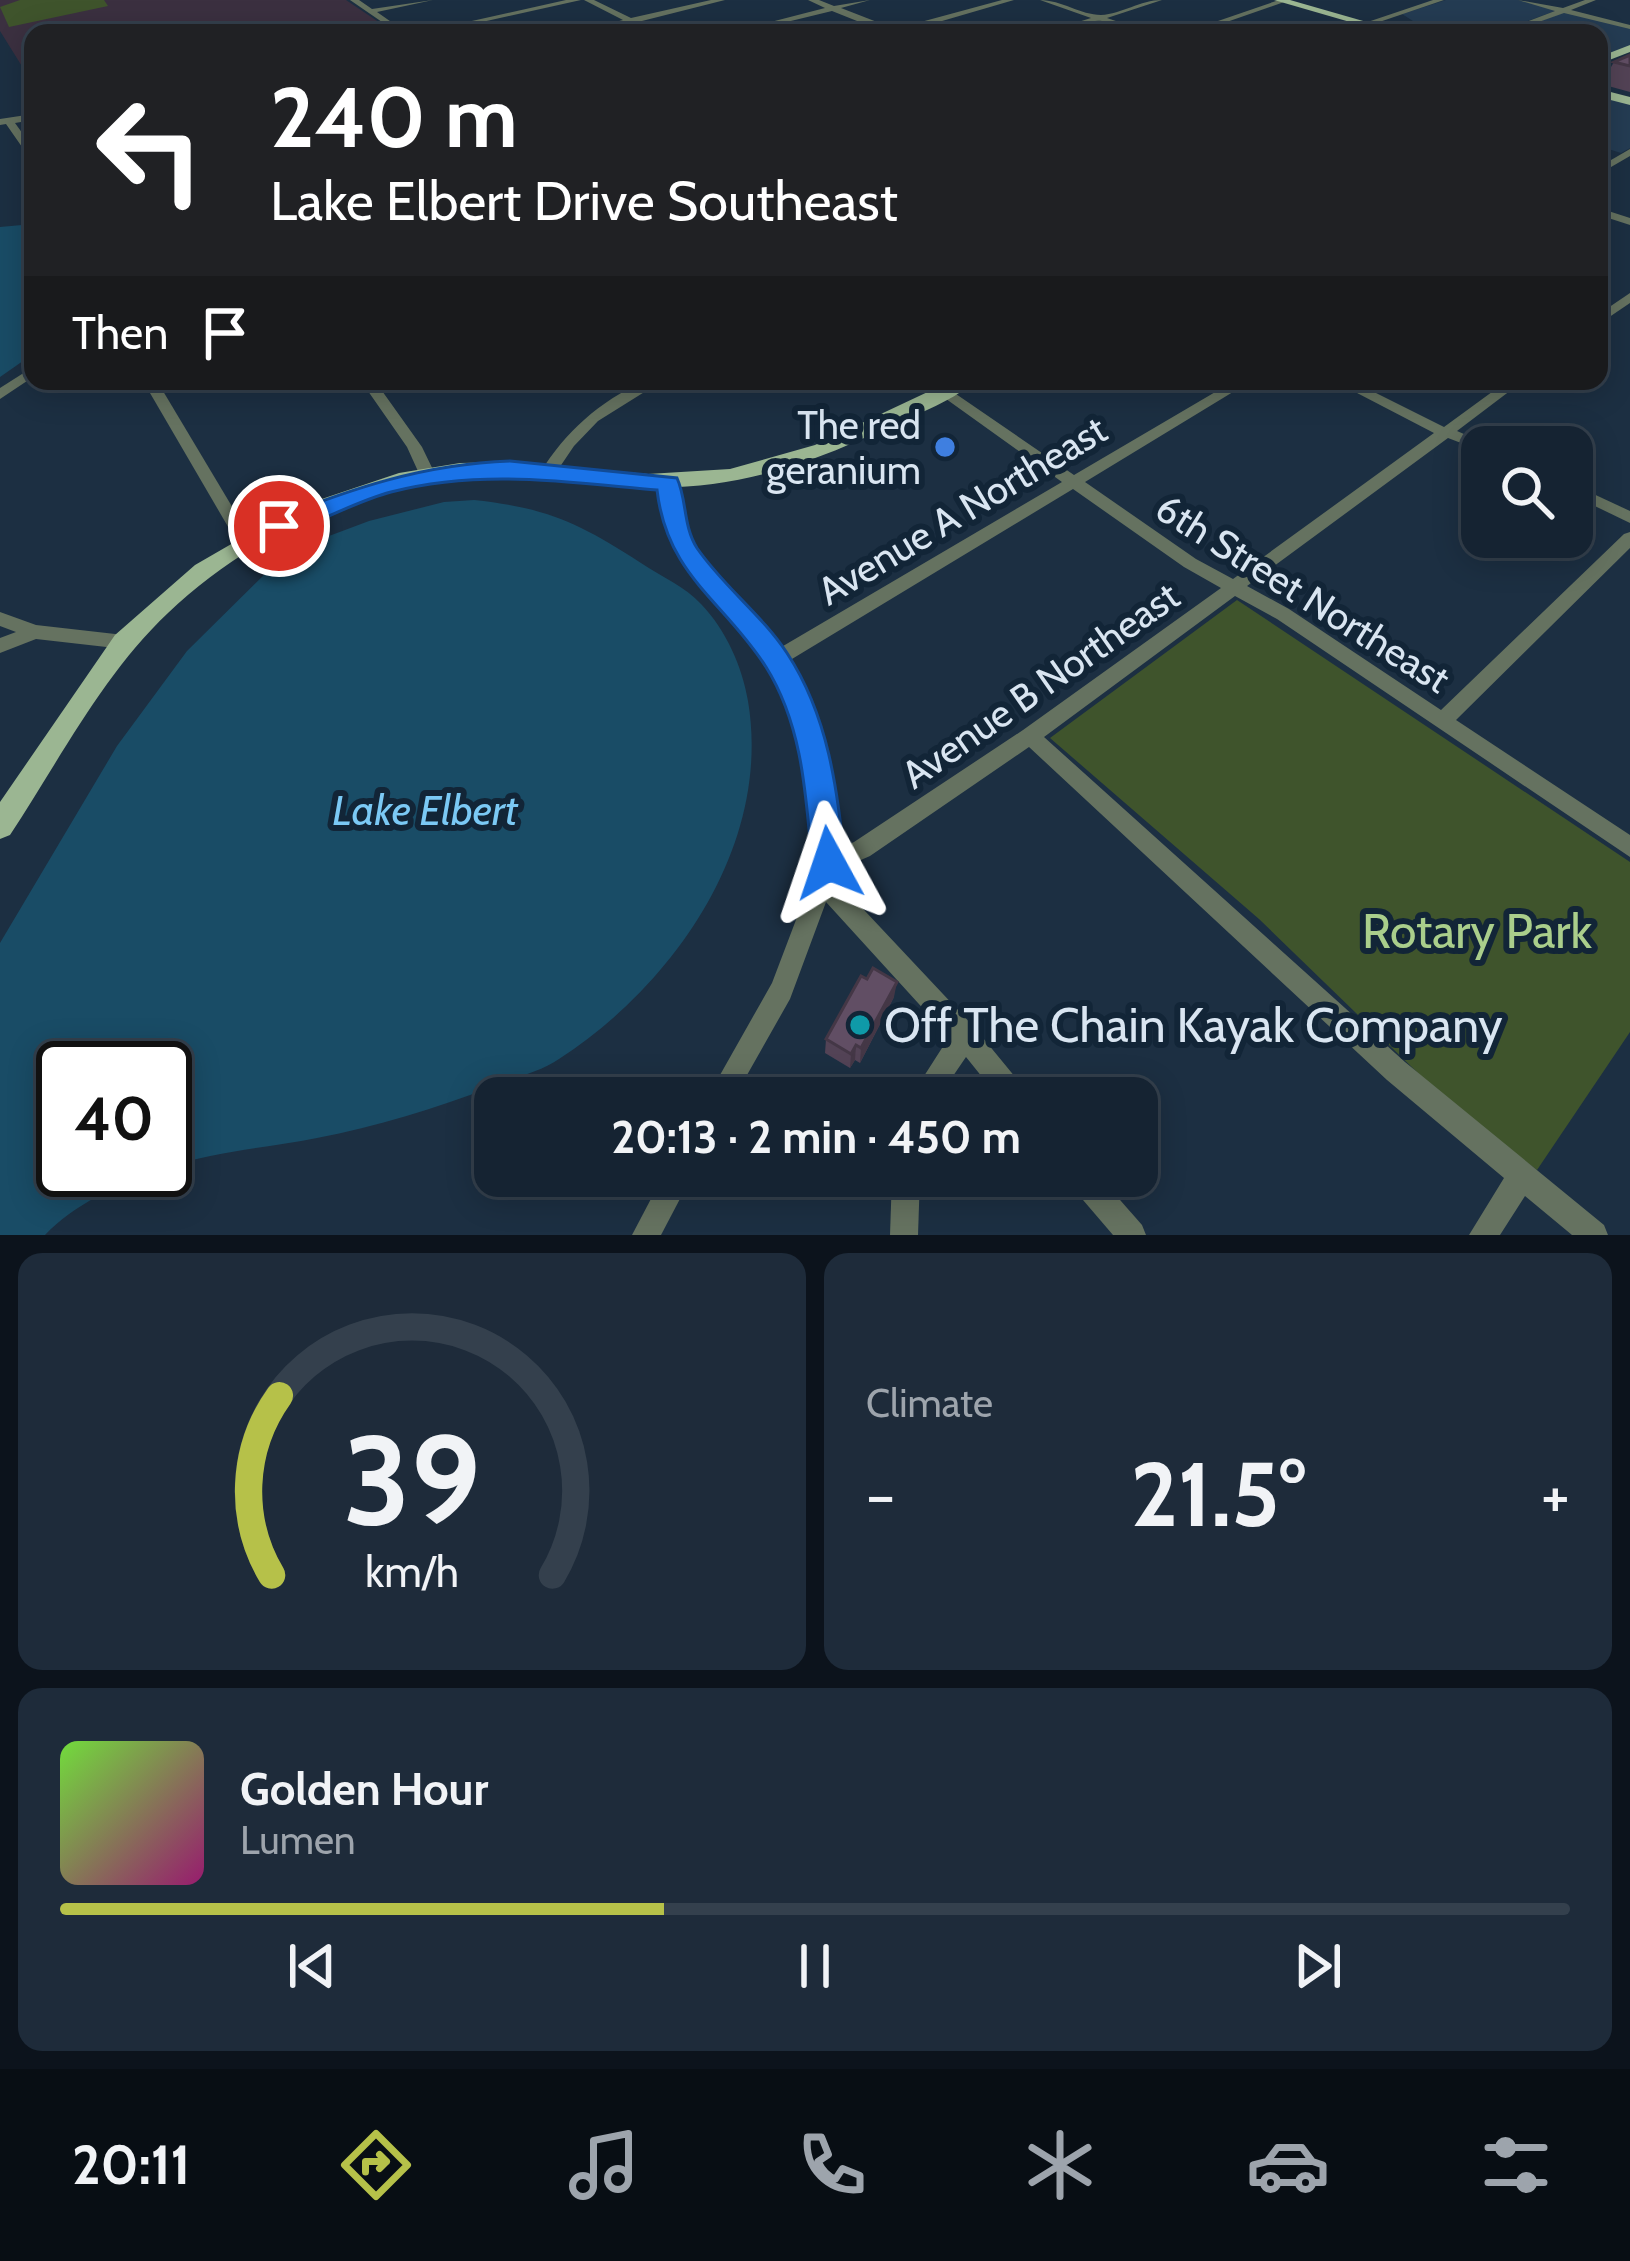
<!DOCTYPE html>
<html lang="en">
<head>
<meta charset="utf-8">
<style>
  body { margin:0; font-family:Cabin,sans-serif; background:#1e2b3a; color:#f1f3f6; height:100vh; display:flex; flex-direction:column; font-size:45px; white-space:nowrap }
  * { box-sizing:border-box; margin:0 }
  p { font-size:39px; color:#9da4ac }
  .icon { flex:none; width:66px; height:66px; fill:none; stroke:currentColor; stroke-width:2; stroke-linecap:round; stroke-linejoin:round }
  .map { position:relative; height:1235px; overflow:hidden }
  .panel { display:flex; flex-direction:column; gap:18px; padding:18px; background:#0c131c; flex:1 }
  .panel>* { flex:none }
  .top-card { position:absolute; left:24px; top:24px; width:1584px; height:366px; border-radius:24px; box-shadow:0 6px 30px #0003,0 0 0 3px #34404d; background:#202124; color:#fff; overflow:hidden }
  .buttons { position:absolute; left:1461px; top:426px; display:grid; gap:24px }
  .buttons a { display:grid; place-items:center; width:132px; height:132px; border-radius:24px; background:#152332; box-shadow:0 6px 30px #0003,0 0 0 3px #34404d; font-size:60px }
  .speed { position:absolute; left:36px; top:1041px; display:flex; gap:24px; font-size:60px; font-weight:700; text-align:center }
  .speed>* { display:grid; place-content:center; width:156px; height:156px; border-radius:50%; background:#152332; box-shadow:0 6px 30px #0003,0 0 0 3px #34404d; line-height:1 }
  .speed .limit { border:6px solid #111; border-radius:18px; background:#fff; color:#111 }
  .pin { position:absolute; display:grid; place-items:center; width:102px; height:102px; color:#fff; margin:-51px; border:6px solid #fff; border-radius:50%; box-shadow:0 3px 12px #0007 }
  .me { position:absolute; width:132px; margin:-66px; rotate:355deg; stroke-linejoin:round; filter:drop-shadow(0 0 9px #0008) }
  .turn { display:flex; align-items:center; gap:42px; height:252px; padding:0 48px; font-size:54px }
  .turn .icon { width:156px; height:156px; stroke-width:2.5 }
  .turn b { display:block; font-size:84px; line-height:102px }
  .then { display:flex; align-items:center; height:114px; padding:0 48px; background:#0003; gap:24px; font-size:45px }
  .big { font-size:90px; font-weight:700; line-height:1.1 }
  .panel .tile { flex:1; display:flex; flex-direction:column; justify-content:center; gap:18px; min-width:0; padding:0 42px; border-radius:24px; background:#1e2b3a }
  .panel .dial { align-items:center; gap:0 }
  .dial svg { height:312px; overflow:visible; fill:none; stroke:#34404d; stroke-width:7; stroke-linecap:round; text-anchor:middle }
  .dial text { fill:#f1f3f6; stroke:none }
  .song { display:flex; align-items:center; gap:36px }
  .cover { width:144px; height:144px; border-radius:18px; background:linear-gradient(135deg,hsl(100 70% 55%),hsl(320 70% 35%)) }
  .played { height:12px; border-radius:6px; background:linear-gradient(90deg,#b6c149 40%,#34404d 40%) }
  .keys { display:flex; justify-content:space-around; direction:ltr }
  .heat { display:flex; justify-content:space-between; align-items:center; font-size:66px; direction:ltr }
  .panel .tiles { flex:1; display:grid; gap:18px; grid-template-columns:1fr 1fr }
  .tile:last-child { grid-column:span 2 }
  .trip { position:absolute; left:474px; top:1077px; width:684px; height:120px; border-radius:24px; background:#152332; box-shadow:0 6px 30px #0003,0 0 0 3px #34404d; font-weight:700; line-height:120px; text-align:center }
  .tabs { display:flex; height:192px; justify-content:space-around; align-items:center; background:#080e14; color:#9da4ac }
  .tabs .icon { width:84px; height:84px }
  .tabs .on { color:#b6c149 }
  .tabs b { font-size:54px; color:#f1f3f6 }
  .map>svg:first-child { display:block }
</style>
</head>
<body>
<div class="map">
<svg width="1630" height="1235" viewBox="0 0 1630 1235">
  <rect width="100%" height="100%" fill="#1c2f42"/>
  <g fill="#243c53">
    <polygon points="1446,0 1518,0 1558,10 1494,33 1413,33 1424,28 1402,14"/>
    <polygon points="1565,12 1630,28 1630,46 1599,59 1599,33 1507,33"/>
    <polygon points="1599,94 1630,103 1630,148 1621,153 1599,146"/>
  </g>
  <polygon fill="#3b3040" points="0,0 346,0 395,33 33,33 33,84 0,31"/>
  <g fill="#3f542c">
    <polygon points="20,0 104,0 108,6 9,27 0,7"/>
    <polygon points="1237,600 1630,862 1630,1032 1537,1170 1453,1107 1259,919 1050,738"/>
  </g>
  <g fill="#194c66">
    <polygon points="33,224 33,354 0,377 0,227"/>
    <path d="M474,500c74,8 105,23 167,63 19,13 45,24 60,41 25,26 41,62 47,97 24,143 -73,283 -189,358 -19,13 -46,19 -67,28 -56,21 -116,40 -175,51 -51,10 -102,13 -152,30v-100h-102v102h96c-39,13 -86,35 -114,65h-45v-292l117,-197 70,-95 80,-79 38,-27 64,-24 75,-19z"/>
  </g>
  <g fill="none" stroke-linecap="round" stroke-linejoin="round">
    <g fill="#657260" fill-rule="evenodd">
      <polygon points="350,0 359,0 372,9 433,0 377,12 407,33 398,33"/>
      <polygon points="566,0 581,0 433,33 418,33"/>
      <path d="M584,0h10l37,18 80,-18h14l-87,22 21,11c-12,0 -20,-8 -31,-9 -15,-1 -36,9 -54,9l49,-13z"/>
      <polygon points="808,0 819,0 834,6 870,0 841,8 895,29 1002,0 1014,0 901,33 887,33 832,11 742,33 728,33 825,8"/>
      <path d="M1040,0c21,0 41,15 61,15 21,-1 39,-15 61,-15l-55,18 44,15c-18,0 -32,-10 -49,-12 -19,-2 -39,12 -59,12l48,-15z"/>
      <polygon points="1279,0 1287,1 1195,33 1183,33"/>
      <polygon points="1433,0 1444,0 1347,33 1335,33"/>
      <polygon points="1518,0 1563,8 1585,0 1596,0 1571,10 1630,25 1630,29 1564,13 1508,33 1497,33 1555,11"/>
      <polygon points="33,114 33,120 15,123 33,148 33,158 29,157 6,124 0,125 0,119"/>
      <polygon points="1630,149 1630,156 1599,174 1599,167"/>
      <polygon points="1599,208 1630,218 1630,225 1599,215"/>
      <polygon points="1630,293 1630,303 1599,324 1599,314"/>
      <polygon points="33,367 33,377 0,399 0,388"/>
      <polygon points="143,381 157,381 255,545 253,549 241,549"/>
      <polygon points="361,381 375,381 422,447 436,476 434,480 422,480 407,447"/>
      <path d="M644,381h18l-64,40 -24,25 -21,31h-10l-3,-4c26,-42 59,-71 104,-92z"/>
      <path d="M921,381h16l137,94 160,-94h17l-166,101 111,77 37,20 201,-146 -100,-52h18l92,46 63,-46h16l-66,50 37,16h-12v4l-34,-13 -201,148 42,23 152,101 183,-176 6,-2v16l-174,172 174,115v22l-353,-238 -42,-23 -191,141 361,325 199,163 4,10h-36l-47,-39 -25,39h-31l35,-57 -117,-98 -358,-333 -159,109 -32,14 -4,8 140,149 51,62 4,9h-30l-33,-41 -28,41h-28l39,-61 -123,-135 -36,97 -56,99h-27l65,-115 38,-100 -1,-4 9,-16c-8,-71 -9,-132 -47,-195 -29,-49 -85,-84 -104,-140 -5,-13 -5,-30 -7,-45l2,-4h12l8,47 12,24 84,99 284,-167zM1073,489l111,78 37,21 -198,142 -169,112 -16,7 -12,-98 -18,-51 -21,-38z"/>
      <polygon points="1572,484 1630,511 1630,523 1572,495"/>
      <polygon points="0,612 36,625 124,635 131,637 133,642 131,647 124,649 36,639 0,653 0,638 16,632 0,626"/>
      <polygon points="663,1176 692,1176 661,1235 632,1235"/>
      <polygon points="892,1176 920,1176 918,1235 890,1235"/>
      <polygon points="1067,1176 1099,1176 1142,1225 1146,1235 1113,1235 1071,1186"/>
    </g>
    <g fill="#9bb692" fill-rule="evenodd">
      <polygon points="1274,0 1290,0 1405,33 1388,33"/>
      <polygon points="1630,45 1630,52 1599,64 1599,57"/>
      <polygon points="1599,89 1630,97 1630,105 1599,97"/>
      <path d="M951,381h24c-24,22 -66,36 -96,50 -75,36 -153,60 -237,56 -60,-3 -121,-16 -182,-11 -106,9 -215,64 -292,137 -65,61 -109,148 -158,222l-10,4v-37l115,-167 80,-70 97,-56 107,-36 61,-10 53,-1 135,12 82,-5 85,-24z"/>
    </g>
  </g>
  <g fill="#534356">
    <polygon points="1630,55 1630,92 1601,84 1614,62"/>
    <polygon points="894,997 860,1063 855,1060 850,1068 825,1053 826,1039"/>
  </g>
  <g fill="#443746">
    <polygon points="897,982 894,997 860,1063 861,1048"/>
    <polygon points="856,1045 855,1060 850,1068 851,1054"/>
  </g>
  <g fill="#614e64" stroke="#443746" stroke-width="3">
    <polygon points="1630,55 1630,66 1614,62"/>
    <polygon points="873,968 897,982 861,1048 856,1045 851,1054 826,1039 861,976 867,979"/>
  </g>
  <path fill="#1a73e8" stroke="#114b97" stroke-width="3" d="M510,461l167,17c10,22 6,48 20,70 26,38 65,67 90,105 42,64 50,136 58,210l-4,11 -12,5 -12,-5 -5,-11c-6,-66 -9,-137 -46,-196 -42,-66 -99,-91 -109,-177 -91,-8 -176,-21 -266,2 -38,10 -73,32 -112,43l-12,-9 3,-5c80,-32 153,-57 240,-60z"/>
  <circle fill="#3f7fe0" stroke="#122537" stroke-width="4.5" cx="945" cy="447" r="12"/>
  <circle fill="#0f9aa8" stroke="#122537" stroke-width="4.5" cx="860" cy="1025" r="12"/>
  <g text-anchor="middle" stroke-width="12" stroke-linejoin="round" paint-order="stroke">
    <g font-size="39" fill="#d9e5f1" stroke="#122537" text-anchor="end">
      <text x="921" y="439">The red<tspan x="921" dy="45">geranium</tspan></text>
    </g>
    <g font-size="39" fill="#d9e5f1" stroke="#122537">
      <text transform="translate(962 510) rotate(-31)" y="14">Avenue A Northeast</text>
      <text transform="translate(1303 593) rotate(32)" y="14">6th Street Northeast</text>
      <text transform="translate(1040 685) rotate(-35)" y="14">Avenue B Northeast</text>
    </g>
    <g font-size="42" font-style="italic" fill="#7bc9f5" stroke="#122537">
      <text x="425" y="825">Lake Elbert</text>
    </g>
    <g font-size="48" fill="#aace8b" stroke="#122537">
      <text x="1477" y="948">Rotary Park</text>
    </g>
    <g font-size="48" fill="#d9e5f1" stroke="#122537" text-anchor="start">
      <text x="884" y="1042">Off The Chain Kayak Company</text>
    </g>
  </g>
</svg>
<div class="buttons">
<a><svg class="icon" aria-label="search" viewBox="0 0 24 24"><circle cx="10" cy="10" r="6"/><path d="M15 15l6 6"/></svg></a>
</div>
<div class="speed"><div class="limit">40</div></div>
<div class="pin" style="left:279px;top:526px;background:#d93025"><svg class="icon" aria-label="arrive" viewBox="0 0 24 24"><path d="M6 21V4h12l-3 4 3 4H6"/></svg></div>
<svg class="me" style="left:829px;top:863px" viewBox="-20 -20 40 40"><path d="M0-17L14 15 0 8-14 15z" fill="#1a73e8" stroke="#fff" stroke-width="4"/></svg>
<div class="trip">20:13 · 2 min · 450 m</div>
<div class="top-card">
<div class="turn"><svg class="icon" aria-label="left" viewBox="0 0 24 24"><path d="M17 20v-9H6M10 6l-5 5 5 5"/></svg><div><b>240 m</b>Lake Elbert Drive Southeast</div></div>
<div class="then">Then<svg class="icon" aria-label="arrive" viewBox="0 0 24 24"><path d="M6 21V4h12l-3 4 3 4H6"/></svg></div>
</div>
</div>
<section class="panel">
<div class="tiles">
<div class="tile dial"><svg viewBox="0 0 100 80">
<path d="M14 69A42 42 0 1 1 86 69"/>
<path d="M14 69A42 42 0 0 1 16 23" stroke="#b6c149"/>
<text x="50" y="56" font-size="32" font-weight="700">39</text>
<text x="50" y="72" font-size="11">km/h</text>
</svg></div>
<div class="tile"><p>Climate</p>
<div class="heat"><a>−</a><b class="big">21.5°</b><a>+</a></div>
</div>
<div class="tile">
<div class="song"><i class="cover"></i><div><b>Golden Hour</b><p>Lumen</p></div></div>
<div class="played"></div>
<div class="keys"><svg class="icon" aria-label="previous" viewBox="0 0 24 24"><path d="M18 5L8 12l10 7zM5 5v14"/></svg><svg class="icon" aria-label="pause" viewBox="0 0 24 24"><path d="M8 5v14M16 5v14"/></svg><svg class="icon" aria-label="next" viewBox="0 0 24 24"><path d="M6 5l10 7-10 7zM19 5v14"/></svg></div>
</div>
</div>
</section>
<nav class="tabs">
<b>20:11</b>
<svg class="icon on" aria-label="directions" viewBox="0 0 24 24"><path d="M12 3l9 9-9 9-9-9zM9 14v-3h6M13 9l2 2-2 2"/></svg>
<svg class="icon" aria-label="music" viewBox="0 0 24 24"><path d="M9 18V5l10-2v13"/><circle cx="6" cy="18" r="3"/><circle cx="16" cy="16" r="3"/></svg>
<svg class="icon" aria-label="phone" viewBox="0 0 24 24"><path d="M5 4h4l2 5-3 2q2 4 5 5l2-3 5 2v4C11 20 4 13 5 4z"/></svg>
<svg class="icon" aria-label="climate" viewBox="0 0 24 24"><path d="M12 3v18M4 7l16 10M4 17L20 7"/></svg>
<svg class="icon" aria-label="car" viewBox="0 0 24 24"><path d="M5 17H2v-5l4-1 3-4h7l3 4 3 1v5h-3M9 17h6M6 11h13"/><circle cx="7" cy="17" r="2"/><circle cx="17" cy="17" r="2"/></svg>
<svg class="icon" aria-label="filters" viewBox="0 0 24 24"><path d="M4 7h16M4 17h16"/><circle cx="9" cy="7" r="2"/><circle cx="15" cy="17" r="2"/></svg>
</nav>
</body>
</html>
